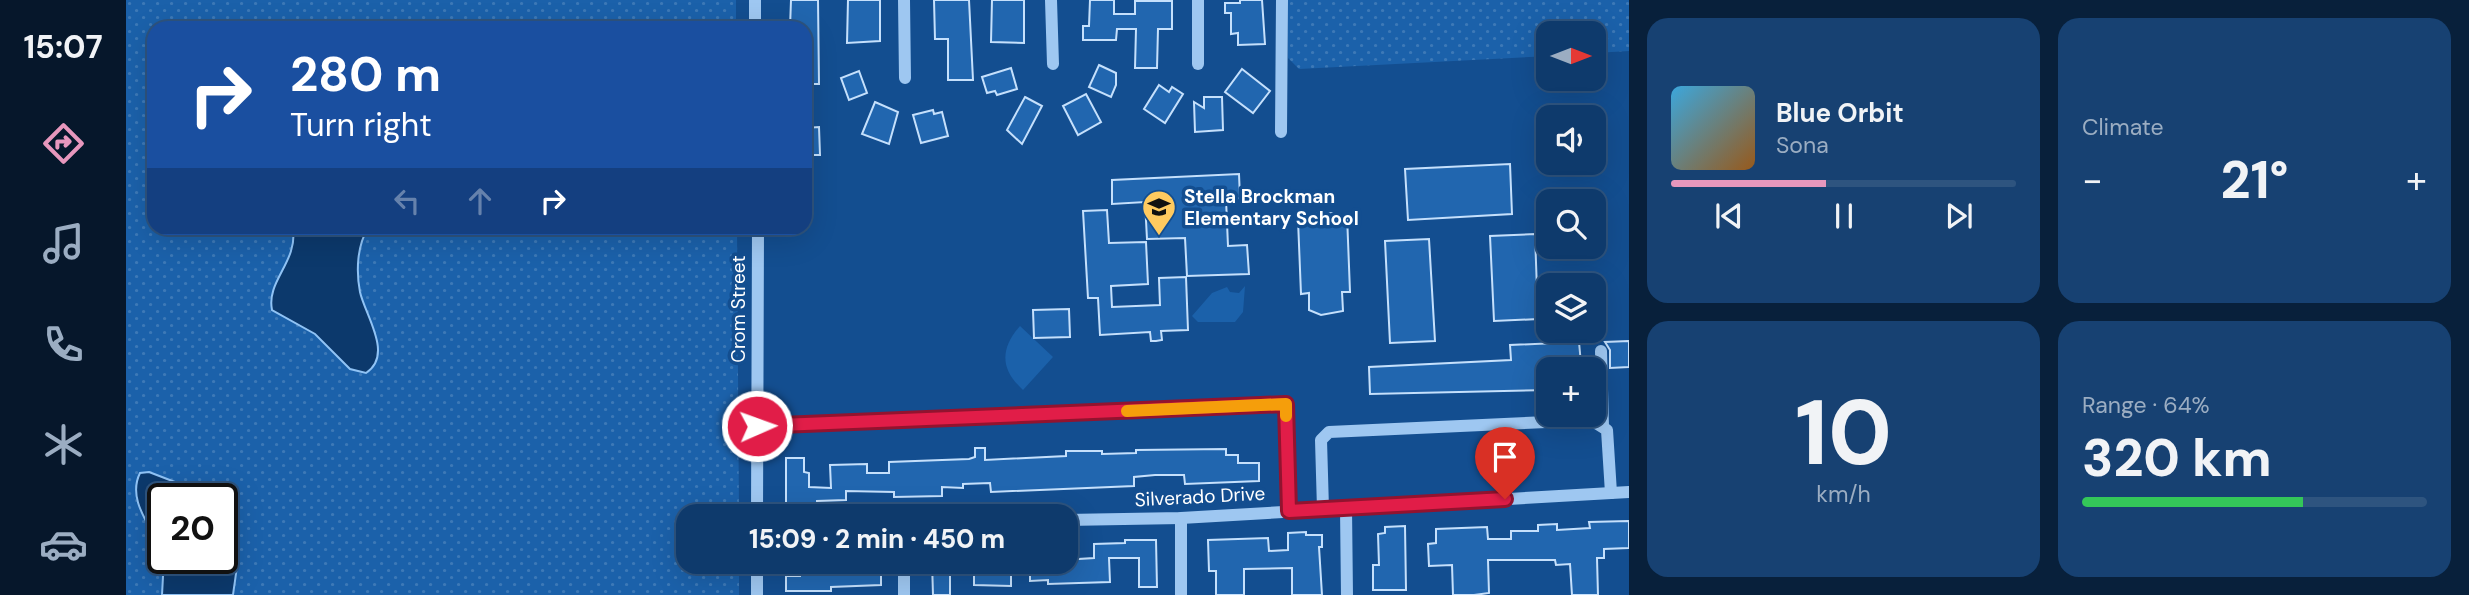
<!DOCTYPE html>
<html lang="en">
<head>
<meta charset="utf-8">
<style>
  body { margin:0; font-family:"DM Sans",sans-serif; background:#174172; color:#f1f3f6; height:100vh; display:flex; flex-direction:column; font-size:26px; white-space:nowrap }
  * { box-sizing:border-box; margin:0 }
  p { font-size:23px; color:#9badc2 }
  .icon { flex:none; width:38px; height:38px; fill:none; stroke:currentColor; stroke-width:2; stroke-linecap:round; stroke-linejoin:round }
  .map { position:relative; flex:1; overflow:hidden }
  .drawer { display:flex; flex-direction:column; gap:18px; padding:18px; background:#08203b; width:840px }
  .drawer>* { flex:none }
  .banner { position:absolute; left:21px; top:21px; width:665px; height:214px; border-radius:21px; box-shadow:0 7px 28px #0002,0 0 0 2px #2e547f; background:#1a4fa0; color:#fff; overflow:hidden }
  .needle { width:46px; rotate:90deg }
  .fabs { position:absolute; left:1410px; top:21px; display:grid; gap:14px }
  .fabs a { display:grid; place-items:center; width:70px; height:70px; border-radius:14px; background:#0e3a6c; box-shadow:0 7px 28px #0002,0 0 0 2px #2e547f; font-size:35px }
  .speed { position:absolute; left:21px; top:483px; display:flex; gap:14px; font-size:35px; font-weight:700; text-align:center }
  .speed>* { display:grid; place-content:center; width:91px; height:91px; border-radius:50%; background:#0e3a6c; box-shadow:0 7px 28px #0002,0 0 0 2px #2e547f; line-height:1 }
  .speed .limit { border:4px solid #111; border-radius:10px; background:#fff; color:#111 }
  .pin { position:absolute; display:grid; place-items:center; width:60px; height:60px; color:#fff; margin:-72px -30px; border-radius:50% 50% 50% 0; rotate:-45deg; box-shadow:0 0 7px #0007 }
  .pin .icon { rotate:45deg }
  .me { position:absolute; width:77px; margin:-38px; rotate:88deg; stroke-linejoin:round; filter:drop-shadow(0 0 5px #0008) }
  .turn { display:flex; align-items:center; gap:24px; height:147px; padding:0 28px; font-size:32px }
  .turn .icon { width:91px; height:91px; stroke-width:2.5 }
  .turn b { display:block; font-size:49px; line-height:60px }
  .lanes { display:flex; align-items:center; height:66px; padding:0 28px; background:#0003; justify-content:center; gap:35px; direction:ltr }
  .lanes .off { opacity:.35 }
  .big { font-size:52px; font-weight:800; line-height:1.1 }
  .drawer .tile { flex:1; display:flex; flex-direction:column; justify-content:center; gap:10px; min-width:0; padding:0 24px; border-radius:21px; background:#174172 }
  .drawer .dial { align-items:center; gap:0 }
  .dial b { font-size:91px; line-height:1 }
  .song { display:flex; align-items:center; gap:21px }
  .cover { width:84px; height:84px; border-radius:10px; background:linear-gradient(135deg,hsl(200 70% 55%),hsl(30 70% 35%)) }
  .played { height:7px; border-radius:4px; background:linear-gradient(90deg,#e797bd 45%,#2e547f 45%) }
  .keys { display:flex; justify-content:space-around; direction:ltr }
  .heat { display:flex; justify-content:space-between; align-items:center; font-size:38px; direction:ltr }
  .charge { height:10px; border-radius:5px; background:linear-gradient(90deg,#34c759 64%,#2e547f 0) }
  .drawer .tiles { flex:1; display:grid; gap:18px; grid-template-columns:repeat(2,1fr) }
  .trip { position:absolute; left:550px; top:504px; width:402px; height:70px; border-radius:21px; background:#0e3a6c; box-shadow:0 7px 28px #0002,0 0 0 2px #2e547f; font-weight:800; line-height:70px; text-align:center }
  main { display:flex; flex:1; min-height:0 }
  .tab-bar { display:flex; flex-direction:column; width:126px; justify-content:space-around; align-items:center; background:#06172b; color:#9badc2 }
  .tab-bar .icon { width:49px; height:49px }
  .tab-bar .current { color:#e797bd }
  .tab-bar b { font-size:32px; color:#f1f3f6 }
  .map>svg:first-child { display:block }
</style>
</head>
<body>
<main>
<nav class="tab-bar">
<b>15:07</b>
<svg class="icon current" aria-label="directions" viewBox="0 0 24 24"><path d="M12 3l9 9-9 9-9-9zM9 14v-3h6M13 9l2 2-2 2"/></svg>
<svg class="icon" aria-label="music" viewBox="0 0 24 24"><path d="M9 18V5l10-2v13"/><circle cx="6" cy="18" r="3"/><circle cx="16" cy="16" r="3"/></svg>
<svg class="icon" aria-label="phone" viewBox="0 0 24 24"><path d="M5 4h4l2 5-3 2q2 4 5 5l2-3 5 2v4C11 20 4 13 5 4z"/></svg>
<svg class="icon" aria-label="climate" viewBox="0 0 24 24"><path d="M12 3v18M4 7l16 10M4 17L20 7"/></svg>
<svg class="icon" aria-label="car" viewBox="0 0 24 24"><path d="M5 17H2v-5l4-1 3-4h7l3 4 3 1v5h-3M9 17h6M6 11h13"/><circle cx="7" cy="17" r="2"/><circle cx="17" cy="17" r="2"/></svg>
</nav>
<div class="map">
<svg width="1503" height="595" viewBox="0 0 1503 595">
  <defs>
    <pattern id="grass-dots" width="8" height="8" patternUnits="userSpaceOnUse" patternTransform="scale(1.75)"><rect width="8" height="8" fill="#1b61aa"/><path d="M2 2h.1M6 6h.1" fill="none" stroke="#3d79b7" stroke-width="1.8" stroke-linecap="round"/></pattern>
  </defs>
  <rect width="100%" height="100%" fill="#134e90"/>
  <g fill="url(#grass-dots)" fill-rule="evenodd">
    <path d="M0,0h610v28h-582v200h583l2,288h-51v46h51v33h-613zM37,499h59v59h-59z"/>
    <polygon points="1162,0 1503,0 1503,51 1468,53 1468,33 1423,33 1423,56 1173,69 1162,58"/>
  </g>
  <g fill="#1b61aa">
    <polygon points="1119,286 1117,312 1109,322 1072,322 1066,316 1086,293 1101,287 1104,292 1113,293"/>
    <path d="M894,326l33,31 -30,33c-23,-21 -23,-41 -3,-64z"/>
  </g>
  <g fill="#0c396c" stroke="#90c3f5" stroke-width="2">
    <path d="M167,228h75c-11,18 -12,43 -8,64 5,23 34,63 6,81l-16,-4 -35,-35 -43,-24c-6,-29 26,-48 21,-82z"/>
    <path d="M23,472l70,27h-56v55c-10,-26 -37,-53 -23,-81z"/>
    <path d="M97,501c24,26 14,62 10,94h-71l2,-37h58z"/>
  </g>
  <g fill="#2166af" stroke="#c5e0fc" stroke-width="2">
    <polygon points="665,0 692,0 693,84 679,84 679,28 664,28"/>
    <polygon points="722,0 754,0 754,41 721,43"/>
    <polygon points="808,0 843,0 847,80 822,80 822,39 809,39"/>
    <polygon points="866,0 898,0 898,43 865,42"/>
    <polygon points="964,0 988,0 988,14 1009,14 1009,1 1046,1 1046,29 1032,29 1031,68 1009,68 1010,29 991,29 990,40 957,40 957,26 963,26"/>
    <polygon points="1114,0 1136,0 1139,44 1112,45 1112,33 1105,34 1105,13 1099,13 1099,3 1114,3"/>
    <polygon points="973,65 990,73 990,85 985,97 963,87"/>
    <polygon points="885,68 891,89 871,95 869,91 861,93 856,77"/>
    <polygon points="1116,69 1144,91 1127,113 1099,92"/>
    <polygon points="733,71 741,93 723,100 715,78"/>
    <polygon points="1033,85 1043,92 1046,87 1057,94 1039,123 1018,109"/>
    <polygon points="960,94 975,122 952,135 937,106"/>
    <polygon points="899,97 916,106 896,144 881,130"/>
    <polygon points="1078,97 1096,97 1097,130 1069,132 1068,102 1078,108"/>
    <polygon points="749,102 772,112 763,144 736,134"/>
    <polygon points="807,110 808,114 816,112 822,136 795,143 787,115"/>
    <polygon points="693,127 694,155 679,155 679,128"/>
    <polygon points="1384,164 1386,214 1282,220 1279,169"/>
    <polygon points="1113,174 1114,198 1100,199 1102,246 1121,245 1123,274 1061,276 1059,238 1021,239 1019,202 986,204 986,180"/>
    <polygon points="981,210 983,243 1020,242 1022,284 985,286 986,307 1034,305 1033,278 1060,277 1062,330 1035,331 1036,340 1030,341 1025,341 1024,332 974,335 972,298 962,298 957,211"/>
    <polygon points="1209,213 1209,216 1221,215 1224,292 1216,292 1217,311 1195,315 1183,310 1183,293 1175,294 1172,220 1183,219 1183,214"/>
    <polygon points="1409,234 1412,319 1368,321 1364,236"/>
    <polygon points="1303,239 1309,341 1264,343 1259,241"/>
    <polygon points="943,309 944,337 908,338 907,310"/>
    <polygon points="1503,341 1503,367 1484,368 1484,350 1479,342"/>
    <polygon points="1453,342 1455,364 1448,365 1448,369 1423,369 1423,390 1244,394 1243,367 1385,360 1384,345"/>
    <polygon points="849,448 859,448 859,460 940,456 940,451 976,451 976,454 1010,453 1010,450 1100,449 1100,455 1112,455 1112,463 1133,463 1133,481 1059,484 1058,475 1029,475 1008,477 1008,486 865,492 864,483 837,484 837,488 816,487 816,496 768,497 768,492 720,491 720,500 691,501 691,505 660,505 660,458 678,458 678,472 683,473 683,487 705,488 704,465 741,464 741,473 763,473 763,462 843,459 849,457"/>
    <polygon points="1503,521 1503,548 1478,549 1478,558 1471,558 1472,595 1446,595 1444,564 1430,565 1429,560 1362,560 1363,593 1348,595 1327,595 1326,565 1303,566 1302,544 1310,543 1310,529 1361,527 1362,539 1385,539 1385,531 1412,531 1412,525 1431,524 1431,530 1464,528 1463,522"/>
    <polygon points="1279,526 1280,590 1247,590 1247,565 1253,565 1252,534 1259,533 1259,527"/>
    <polygon points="1180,532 1180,535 1196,535 1196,547 1193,547 1196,595 1166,595 1166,568 1118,569 1118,595 1090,595 1090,571 1083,571 1082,540 1142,538 1143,551 1162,550 1162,533"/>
    <polygon points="999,540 1030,540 1031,587 1013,587 1013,558 983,558 984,582 922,584 922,580 904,581 904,562 968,558 968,544 999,543"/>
    <polygon points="674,562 746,562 747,571 755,570 755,585 705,587 705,591 660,591 660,576 674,576"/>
    <polygon points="806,562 885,562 885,586 848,585 848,574 824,574 824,595 807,595"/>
  </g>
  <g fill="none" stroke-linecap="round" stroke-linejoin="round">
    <g stroke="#9ec7f1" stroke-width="12">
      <polyline points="629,0 629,28"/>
      <polyline points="778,0 779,78"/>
      <polyline points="925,0 927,64"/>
      <polyline points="1072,0 1072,64"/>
      <polyline points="1155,132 1156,0"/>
      <polyline points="1475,351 1477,427"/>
      <polyline points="631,426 1160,404 1163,511"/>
      <polyline points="1220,508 1221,595"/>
      <polyline points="1197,509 1195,440 1203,432 1465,420 1481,430 1485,493"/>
      <polyline points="631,516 632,228"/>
      <polyline points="1055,518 1055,595"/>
      <polyline points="940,520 1055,518 1503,492"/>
      <polyline points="778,562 778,595"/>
      <polyline points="631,595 631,562"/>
    </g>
  </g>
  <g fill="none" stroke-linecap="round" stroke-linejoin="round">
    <g stroke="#92132f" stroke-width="18">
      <polyline id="route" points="631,426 1160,404 1163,511 1379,499"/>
    </g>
    <use href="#route" stroke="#e11d48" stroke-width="12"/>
    <polyline stroke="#f59e0b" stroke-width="12" points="1001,411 1160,404 1160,416"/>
  </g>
  <defs>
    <g id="school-pin" transform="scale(1.75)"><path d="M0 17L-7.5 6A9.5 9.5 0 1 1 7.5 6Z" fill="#ffca5f" stroke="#134e90"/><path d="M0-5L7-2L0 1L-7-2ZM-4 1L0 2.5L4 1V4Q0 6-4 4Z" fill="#111"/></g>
  </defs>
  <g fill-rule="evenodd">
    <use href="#school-pin" x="1033" y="207"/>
  </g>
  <g text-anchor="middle" stroke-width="7" stroke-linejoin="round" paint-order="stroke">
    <g font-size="19" font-weight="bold" fill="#fff" stroke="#134e90" text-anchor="start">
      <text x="1058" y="203">Stella Brockman<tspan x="1058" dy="22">Elementary School</tspan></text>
    </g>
    <g font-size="19" fill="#fff" stroke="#134e90">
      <text transform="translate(612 309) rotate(-90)" y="7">Crom Street</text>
      <text transform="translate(1074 496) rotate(-3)" y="7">Silverado Drive</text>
    </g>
  </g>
</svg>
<div class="fabs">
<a><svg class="needle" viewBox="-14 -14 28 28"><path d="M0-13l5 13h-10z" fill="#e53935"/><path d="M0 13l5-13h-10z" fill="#9badc2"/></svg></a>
<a><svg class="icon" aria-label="sound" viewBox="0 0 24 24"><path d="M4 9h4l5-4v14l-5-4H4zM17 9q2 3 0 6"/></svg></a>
<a><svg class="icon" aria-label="search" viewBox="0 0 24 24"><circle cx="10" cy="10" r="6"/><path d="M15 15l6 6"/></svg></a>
<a><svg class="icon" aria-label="layers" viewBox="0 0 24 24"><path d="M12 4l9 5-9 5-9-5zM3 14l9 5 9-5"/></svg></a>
<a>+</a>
</div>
<div class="speed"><div class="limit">20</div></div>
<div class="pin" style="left:1379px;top:499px;background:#d93025"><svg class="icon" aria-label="arrive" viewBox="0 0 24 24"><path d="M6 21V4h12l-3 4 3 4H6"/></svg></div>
<svg class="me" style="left:631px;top:426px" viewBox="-20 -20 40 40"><circle r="17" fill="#e11d48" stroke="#fff" stroke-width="3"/><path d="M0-11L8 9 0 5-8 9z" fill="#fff"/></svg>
<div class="trip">15:09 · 2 min · 450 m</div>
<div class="banner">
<div class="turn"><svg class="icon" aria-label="right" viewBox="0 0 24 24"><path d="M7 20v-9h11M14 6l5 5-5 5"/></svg><div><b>280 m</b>Turn right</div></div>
<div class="lanes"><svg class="icon off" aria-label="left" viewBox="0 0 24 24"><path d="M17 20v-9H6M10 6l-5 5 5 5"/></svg><svg class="icon off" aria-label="ahead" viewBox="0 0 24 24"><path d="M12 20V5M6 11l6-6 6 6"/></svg><svg class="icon" aria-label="right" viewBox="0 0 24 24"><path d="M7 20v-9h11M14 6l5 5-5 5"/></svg></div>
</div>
</div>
<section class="drawer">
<div class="tiles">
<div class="tile">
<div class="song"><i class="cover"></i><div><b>Blue Orbit</b><p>Sona</p></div></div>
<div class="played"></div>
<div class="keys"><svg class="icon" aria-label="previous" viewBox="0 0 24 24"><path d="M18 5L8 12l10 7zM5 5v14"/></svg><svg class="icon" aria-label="pause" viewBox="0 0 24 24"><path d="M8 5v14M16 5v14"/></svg><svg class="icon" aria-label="next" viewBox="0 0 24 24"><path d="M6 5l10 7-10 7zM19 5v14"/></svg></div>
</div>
<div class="tile"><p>Climate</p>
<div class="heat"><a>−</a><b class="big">21°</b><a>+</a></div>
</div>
<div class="tile dial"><b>10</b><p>km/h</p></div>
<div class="tile"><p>Range · 64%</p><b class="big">320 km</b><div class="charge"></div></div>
</div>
</section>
</main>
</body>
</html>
